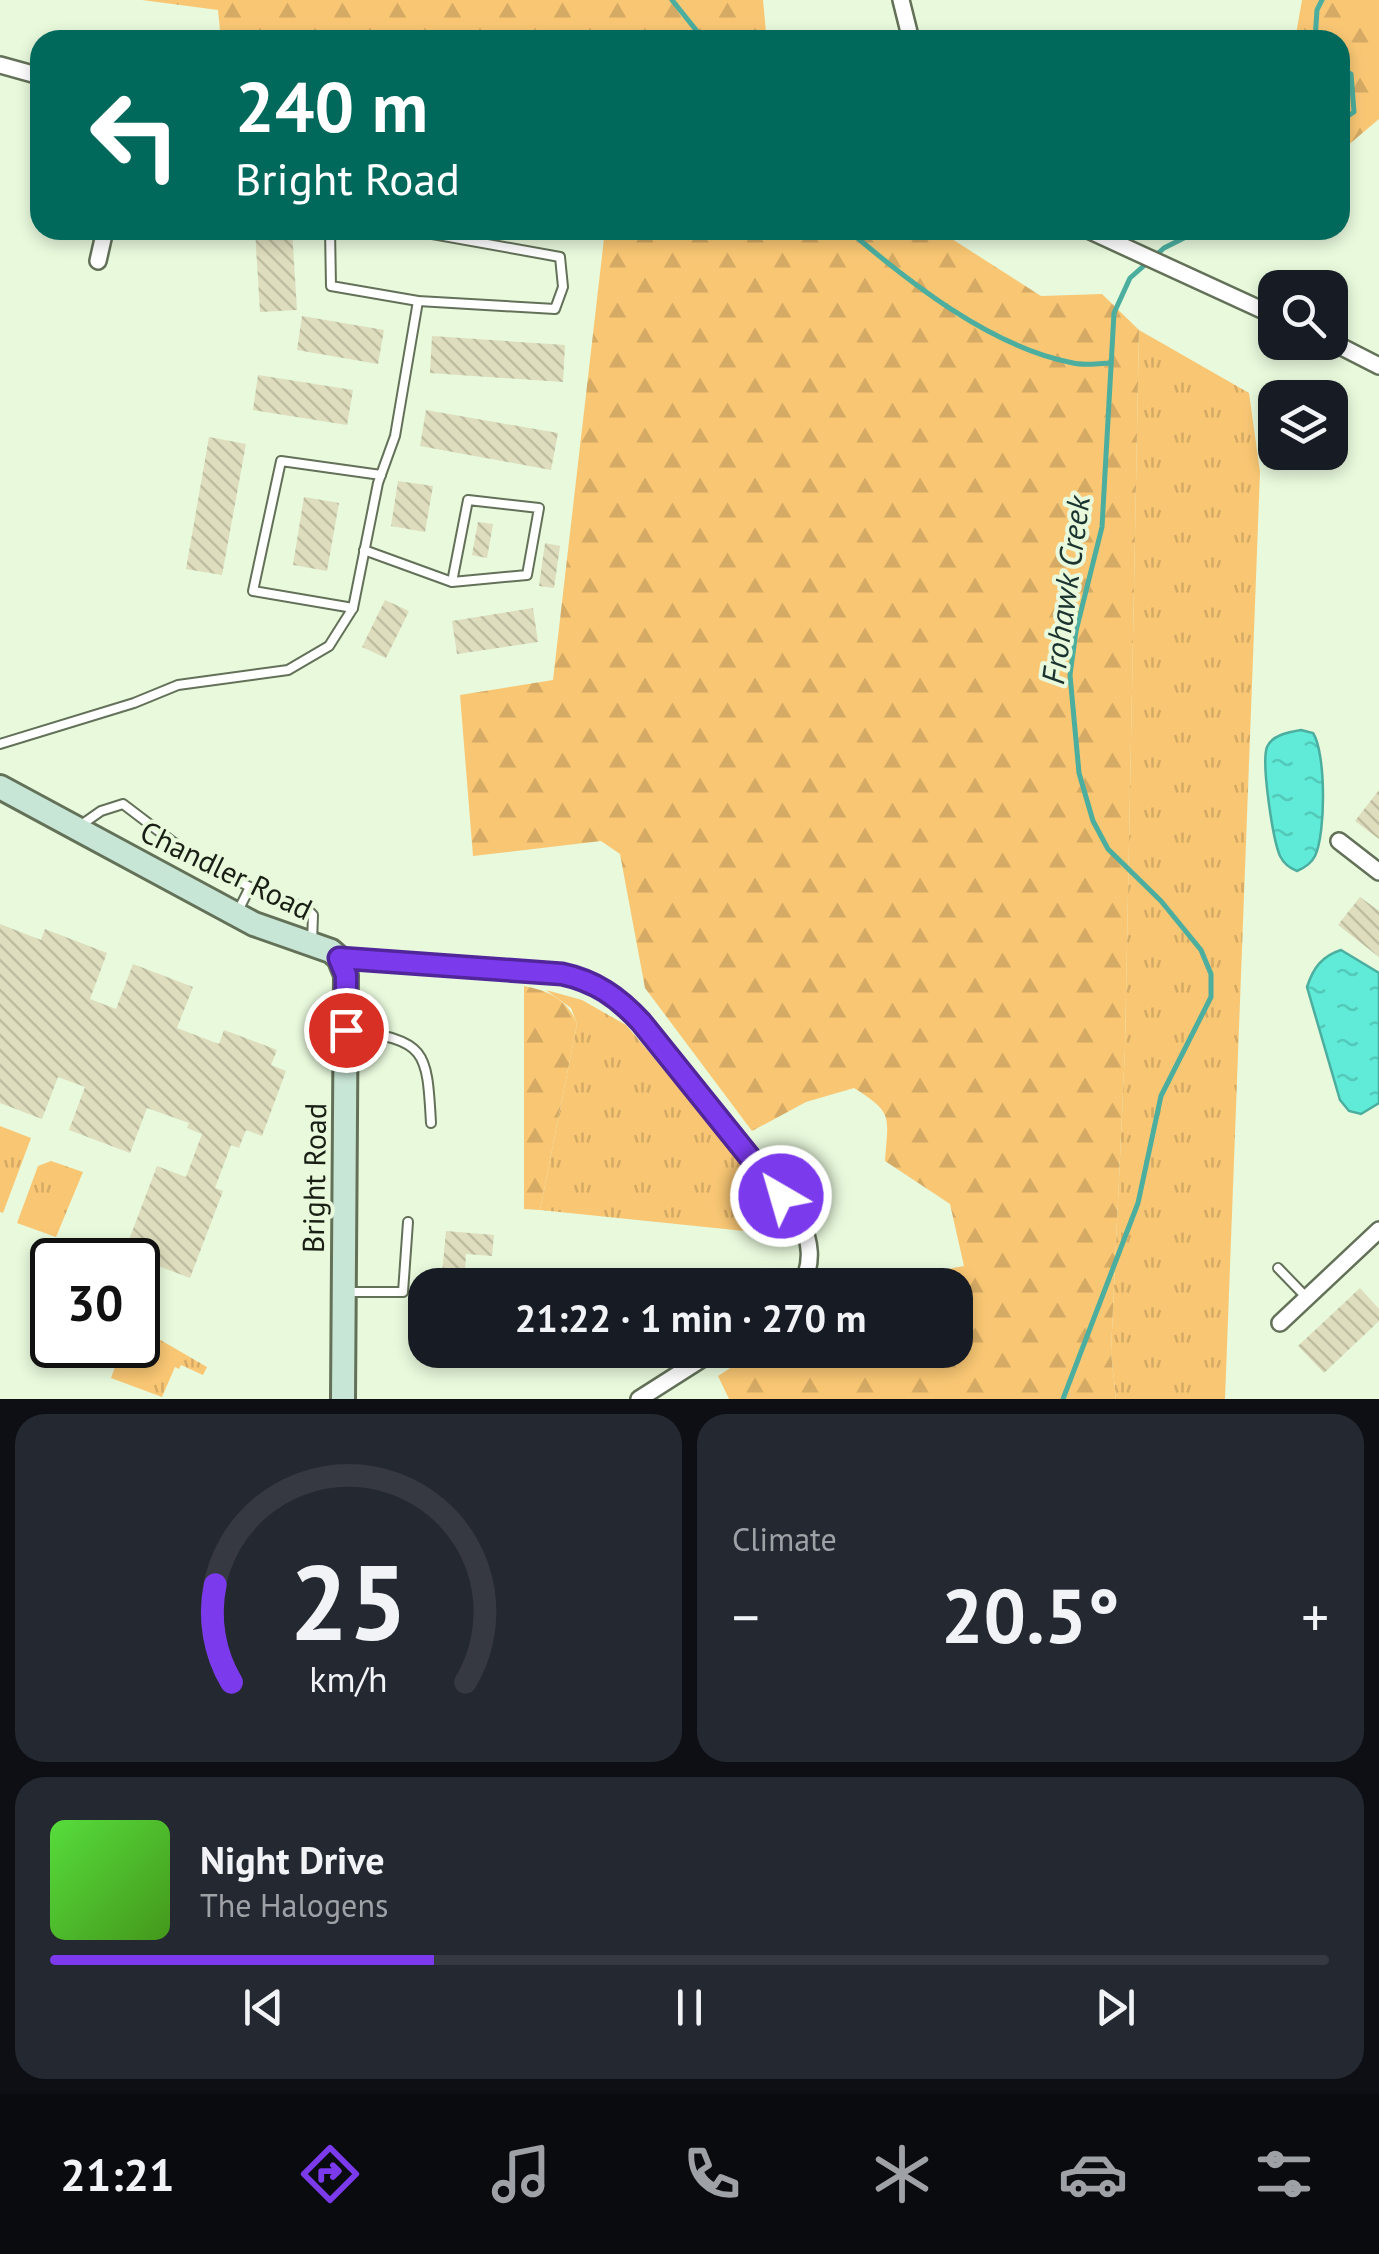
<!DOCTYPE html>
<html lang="en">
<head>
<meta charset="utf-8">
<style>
  body { margin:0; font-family:"PT Sans",sans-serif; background:#242831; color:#f1f3f6; height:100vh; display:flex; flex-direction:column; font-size:38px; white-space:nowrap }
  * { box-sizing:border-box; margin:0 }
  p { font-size:32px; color:#9ea1a6 }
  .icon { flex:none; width:55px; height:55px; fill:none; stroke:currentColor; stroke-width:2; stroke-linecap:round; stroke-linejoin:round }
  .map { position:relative; height:1399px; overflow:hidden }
  .panel { display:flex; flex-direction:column; gap:15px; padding:15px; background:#0d0f14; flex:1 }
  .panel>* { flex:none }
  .guide { position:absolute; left:30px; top:30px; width:1320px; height:210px; border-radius:30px; box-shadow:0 5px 15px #0003; background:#00695c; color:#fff; overflow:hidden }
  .fabs { position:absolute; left:1258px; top:270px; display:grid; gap:20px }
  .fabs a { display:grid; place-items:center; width:90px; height:90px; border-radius:20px; background:#171b24; box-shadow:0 5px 15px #0003; font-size:50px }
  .speed { position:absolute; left:30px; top:1238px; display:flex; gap:20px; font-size:50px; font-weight:700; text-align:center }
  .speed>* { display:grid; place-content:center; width:130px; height:130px; border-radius:50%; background:#171b24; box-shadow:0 5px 15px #0003; line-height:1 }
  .speed .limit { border:5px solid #111; border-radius:15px; background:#fff; color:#111 }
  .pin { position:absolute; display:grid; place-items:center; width:85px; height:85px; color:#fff; margin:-42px; border:5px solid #fff; border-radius:50%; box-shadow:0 2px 10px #0007 }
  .me { position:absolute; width:110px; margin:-55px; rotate:322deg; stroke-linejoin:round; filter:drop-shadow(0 0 8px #0008) }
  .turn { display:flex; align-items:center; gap:35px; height:210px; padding:0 40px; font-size:45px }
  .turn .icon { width:130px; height:130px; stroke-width:2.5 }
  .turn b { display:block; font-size:70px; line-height:85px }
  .big { font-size:75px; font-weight:800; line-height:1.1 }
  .panel .tile { flex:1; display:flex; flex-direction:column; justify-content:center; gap:15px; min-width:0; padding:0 35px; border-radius:30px; background:#242831 }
  .panel .dial { align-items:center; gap:0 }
  .dial svg { height:260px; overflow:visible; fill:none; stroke:#363941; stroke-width:7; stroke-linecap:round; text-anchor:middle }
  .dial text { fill:#f1f3f6; stroke:none }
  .song { display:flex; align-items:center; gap:30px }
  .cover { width:120px; height:120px; border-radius:15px; background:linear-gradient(135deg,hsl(110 70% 55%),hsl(100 70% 35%)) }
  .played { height:10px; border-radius:5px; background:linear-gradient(90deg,#7c3aed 30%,#363941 30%) }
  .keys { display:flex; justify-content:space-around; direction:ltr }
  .heat { display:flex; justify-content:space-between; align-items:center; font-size:55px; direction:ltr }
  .panel .tiles { flex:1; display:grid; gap:15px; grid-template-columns:1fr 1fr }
  .tile:last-child { grid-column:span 2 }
  .trip { position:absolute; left:408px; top:1268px; width:565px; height:100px; border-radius:30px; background:#171b24; box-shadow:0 5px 15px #0003; font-weight:800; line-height:100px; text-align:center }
  .menu { display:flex; height:160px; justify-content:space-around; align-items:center; background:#090b0e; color:#9ea1a6 }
  .menu .icon { width:70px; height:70px }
  .menu .selected { color:#7c3aed }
  .menu b { font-size:45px; color:#f1f3f6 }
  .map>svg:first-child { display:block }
</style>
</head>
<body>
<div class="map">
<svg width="1379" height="1399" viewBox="0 0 1379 1399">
  <defs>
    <pattern id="grass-tufts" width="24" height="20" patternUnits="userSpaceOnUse" patternTransform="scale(2.5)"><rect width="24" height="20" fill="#f9c774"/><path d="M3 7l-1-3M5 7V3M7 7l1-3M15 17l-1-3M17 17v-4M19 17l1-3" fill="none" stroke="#d5aa64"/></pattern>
    <pattern id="forest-firs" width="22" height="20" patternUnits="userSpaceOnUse" patternTransform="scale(2.5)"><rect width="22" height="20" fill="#f9c774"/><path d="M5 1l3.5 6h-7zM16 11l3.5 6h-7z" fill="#d5aa64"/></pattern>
    <pattern id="water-ripples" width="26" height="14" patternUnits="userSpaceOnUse" patternTransform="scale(2.5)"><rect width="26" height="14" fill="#60ebd9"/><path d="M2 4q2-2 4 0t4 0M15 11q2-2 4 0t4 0" fill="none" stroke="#53c9b9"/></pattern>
    <pattern id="building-back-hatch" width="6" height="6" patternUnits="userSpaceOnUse" patternTransform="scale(2.5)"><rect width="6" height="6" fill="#deddbd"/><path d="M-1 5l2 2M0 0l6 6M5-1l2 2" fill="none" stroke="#bebda2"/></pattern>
  </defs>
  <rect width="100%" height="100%" fill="#e8f9dc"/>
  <g fill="url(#grass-tufts)">
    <polygon points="1139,330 1249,393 1260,472 1225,1399 1116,1399 1111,1352 1125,1049"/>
    <polygon points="546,990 582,1000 626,1025 788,1216 793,1236 540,1210 577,1024 571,1008"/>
    <polygon points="0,1126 31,1138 3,1213 0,1212"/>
    <polygon points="51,1161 83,1172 56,1237 17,1223 38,1166"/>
    <polygon points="138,1327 207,1367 203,1375 181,1365 179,1369 175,1367 162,1397 111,1378 123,1345 138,1345"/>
  </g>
  <g fill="url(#forest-firs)">
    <polygon points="142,0 763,0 766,32 756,40 221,40 218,10"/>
    <polygon points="1302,0 1379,0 1379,119 1340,152 1340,40 1295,40"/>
    <path d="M605,230h333l103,66 61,-2 37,36 -14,719 -14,303 5,47h-387l-11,-23 40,-26h197v-65h-93l102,-19 -14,-62 -65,-43c3,-45 9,-48 -31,-73l-48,14 -54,29 -107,-143 -25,-134 -19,-13 -128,15 -13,-161 93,-15z"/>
    <path d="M524,986c25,5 43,13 53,38l-37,186 -16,-1z"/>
  </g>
  <g fill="url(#water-ripples)" stroke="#4bae9e" stroke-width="2.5">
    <path d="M1301,730l12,3c13,20 13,100 2,123 -4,8 -11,12 -18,15 -8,-3 -13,-7 -17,-15 -7,-16 -19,-93 -13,-109 5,-12 22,-15 34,-17z"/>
    <path d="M1341,950l38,23v130l-18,11 -12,-3 -9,-11 -33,-113c6,-19 15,-31 34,-37z"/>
  </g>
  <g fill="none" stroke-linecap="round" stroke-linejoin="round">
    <g stroke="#4bae9e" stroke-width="5">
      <polyline points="672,0 704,40"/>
      <polyline points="1315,40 1317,10 1322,0"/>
      <polyline points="1340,67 1351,74 1354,112 1340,121"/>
      <path d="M848,230c62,53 143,117 225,133 12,3 26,0 38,0"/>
      <polyline points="1063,1399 1138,1203 1161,1096 1211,997 1211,974 1201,950 1161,901 1108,849 1093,821 1079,773 1070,675 1076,631 1102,527 1114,313 1130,278 1164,248 1188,236 1192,230"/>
    </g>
  </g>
  <g fill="url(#building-back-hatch)">
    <polygon points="255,230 292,230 297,310 260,312"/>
    <polygon points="302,316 384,330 378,364 297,350"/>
    <polygon points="432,336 565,345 563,382 430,373"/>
    <polygon points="258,375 353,390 347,425 253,410"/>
    <polygon points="426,410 558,433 551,470 420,446"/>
    <polygon points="209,437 246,444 222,575 186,569"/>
    <polygon points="398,481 433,486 425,532 391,526"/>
    <polygon points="304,497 339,503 327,571 293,565"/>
    <polygon points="478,522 493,524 487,558 472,555"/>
    <polygon points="545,543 560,546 554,588 539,586"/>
    <polygon points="385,600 409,611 386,658 362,647"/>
    <polygon points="533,608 538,642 457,654 452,621"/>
    <polygon points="1379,790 1379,839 1355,821"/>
    <polygon points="1360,897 1379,911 1379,957 1338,925"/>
    <polygon points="0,924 41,940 45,929 107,953 90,999 116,1009 133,964 193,987 177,1028 219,1044 224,1030 277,1050 271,1065 286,1071 262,1136 246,1130 239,1148 231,1145 215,1188 223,1191 190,1278 124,1253 157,1166 186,1177 202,1134 187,1128 189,1123 147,1108 130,1153 69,1130 85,1087 58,1077 42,1119 0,1103"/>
    <polygon points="446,1231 494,1235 492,1256 466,1254 464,1285 441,1285"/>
    <polygon points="1360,1288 1379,1309 1379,1321 1324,1373 1298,1346"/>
  </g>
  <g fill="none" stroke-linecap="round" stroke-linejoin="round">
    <g stroke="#637158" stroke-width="12">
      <g id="lane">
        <polyline points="330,230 331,286 418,301 555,309 563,287 560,257 410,230"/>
        <polyline points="364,550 452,582 468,500 539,508 527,575 452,582"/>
        <polyline points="353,608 253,591 281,461 381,475"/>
        <polyline points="0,744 134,703 178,685 288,670 329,646 353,608 378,483 395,436 418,301"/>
        <polyline points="81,825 101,811 123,804 198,861 250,887 306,908 313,915 312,942"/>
        <polyline points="238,911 250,887"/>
        <path d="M350,1030c76,11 77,19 81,93"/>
        <polyline points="1278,1268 1307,1298"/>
        <polyline points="348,1292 403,1292 408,1222"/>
      </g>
    </g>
    <g stroke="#637158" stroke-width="20">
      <g id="street">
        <polyline points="901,0 911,40"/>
        <polyline points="0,65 40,76"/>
        <polyline points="1088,230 1275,316"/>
        <polyline points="98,261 105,230"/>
        <polyline points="1330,341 1379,366"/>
        <polyline points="1339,841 1379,872"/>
        <path d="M339,958l223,16c33,8 56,23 79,48l159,198c11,22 13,42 2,65"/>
        <polyline points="1280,1323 1379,1230"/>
        <polyline points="639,1399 716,1350"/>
      </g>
    </g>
    <g stroke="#637158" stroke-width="28">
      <polyline id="secondary" points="0,787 254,924 331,951 339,958 346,975 343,1399"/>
    </g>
    <use href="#lane" stroke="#fff" stroke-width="8"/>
    <use href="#street" stroke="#fff" stroke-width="15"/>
    <use href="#secondary" stroke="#c8e6d6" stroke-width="22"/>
  </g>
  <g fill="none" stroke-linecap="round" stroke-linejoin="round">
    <g stroke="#51269a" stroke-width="25">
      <path id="route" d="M346,1030v-55l-7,-17 223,16c33,7 56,23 79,48l140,174"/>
    </g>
    <use href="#route" stroke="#7c3aed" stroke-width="18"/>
  </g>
  <g text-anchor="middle" stroke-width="8" stroke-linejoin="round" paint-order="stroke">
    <g font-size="30" fill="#191f14" stroke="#e8f9dc">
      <text transform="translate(226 871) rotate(26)" y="10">Chandler Road</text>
      <text transform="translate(315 1178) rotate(-89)" y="10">Bright Road</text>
    </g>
    <g font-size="32" font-style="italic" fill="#1b332f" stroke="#e8f9dc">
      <text transform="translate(1066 590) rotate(-82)" y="11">Frohawk Creek</text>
    </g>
  </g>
</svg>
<div class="fabs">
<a><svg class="icon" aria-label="search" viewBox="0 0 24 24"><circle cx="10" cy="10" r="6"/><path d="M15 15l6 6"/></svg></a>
<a><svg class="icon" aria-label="layers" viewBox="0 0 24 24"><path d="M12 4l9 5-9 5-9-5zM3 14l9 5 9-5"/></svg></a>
</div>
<div class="speed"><div class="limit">30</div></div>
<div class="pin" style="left:346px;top:1030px;background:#d93025"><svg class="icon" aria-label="arrive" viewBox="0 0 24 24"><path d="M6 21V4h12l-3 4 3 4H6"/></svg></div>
<svg class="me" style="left:781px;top:1196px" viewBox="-20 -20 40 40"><circle r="17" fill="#7c3aed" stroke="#fff" stroke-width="3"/><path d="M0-11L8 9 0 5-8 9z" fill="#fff"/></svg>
<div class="trip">21:22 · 1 min · 270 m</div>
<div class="guide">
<div class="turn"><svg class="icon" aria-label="left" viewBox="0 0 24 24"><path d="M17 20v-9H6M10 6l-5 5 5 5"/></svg><div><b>240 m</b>Bright Road</div></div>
</div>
</div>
<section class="panel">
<div class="tiles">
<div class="tile dial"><svg viewBox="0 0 100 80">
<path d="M14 69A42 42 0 1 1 86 69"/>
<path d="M14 69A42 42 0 0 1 9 39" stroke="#7c3aed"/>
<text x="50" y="56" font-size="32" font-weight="700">25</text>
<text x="50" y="72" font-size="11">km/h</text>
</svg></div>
<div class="tile"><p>Climate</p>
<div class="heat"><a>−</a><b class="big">20.5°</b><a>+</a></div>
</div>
<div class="tile">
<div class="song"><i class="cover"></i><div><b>Night Drive</b><p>The Halogens</p></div></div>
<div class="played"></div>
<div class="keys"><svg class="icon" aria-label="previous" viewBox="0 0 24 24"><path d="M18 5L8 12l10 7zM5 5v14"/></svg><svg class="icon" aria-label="pause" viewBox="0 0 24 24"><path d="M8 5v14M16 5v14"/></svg><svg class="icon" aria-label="next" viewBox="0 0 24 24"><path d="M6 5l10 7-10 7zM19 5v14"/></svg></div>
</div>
</div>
</section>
<nav class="menu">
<b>21:21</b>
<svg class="icon selected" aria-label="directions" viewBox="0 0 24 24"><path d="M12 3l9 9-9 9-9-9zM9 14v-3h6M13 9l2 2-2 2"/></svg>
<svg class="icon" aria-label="music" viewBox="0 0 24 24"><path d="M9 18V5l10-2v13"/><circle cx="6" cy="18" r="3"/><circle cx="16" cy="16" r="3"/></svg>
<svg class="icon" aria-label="phone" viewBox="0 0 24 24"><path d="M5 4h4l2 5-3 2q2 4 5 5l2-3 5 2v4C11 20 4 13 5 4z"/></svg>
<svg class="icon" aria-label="climate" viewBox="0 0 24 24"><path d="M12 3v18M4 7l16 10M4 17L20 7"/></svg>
<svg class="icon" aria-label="car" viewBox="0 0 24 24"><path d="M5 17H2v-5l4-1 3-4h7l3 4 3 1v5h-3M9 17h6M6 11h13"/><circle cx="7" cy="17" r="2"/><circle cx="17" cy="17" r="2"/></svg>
<svg class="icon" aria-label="filters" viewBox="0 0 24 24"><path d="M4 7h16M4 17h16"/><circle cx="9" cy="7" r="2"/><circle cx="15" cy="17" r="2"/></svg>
</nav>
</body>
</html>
